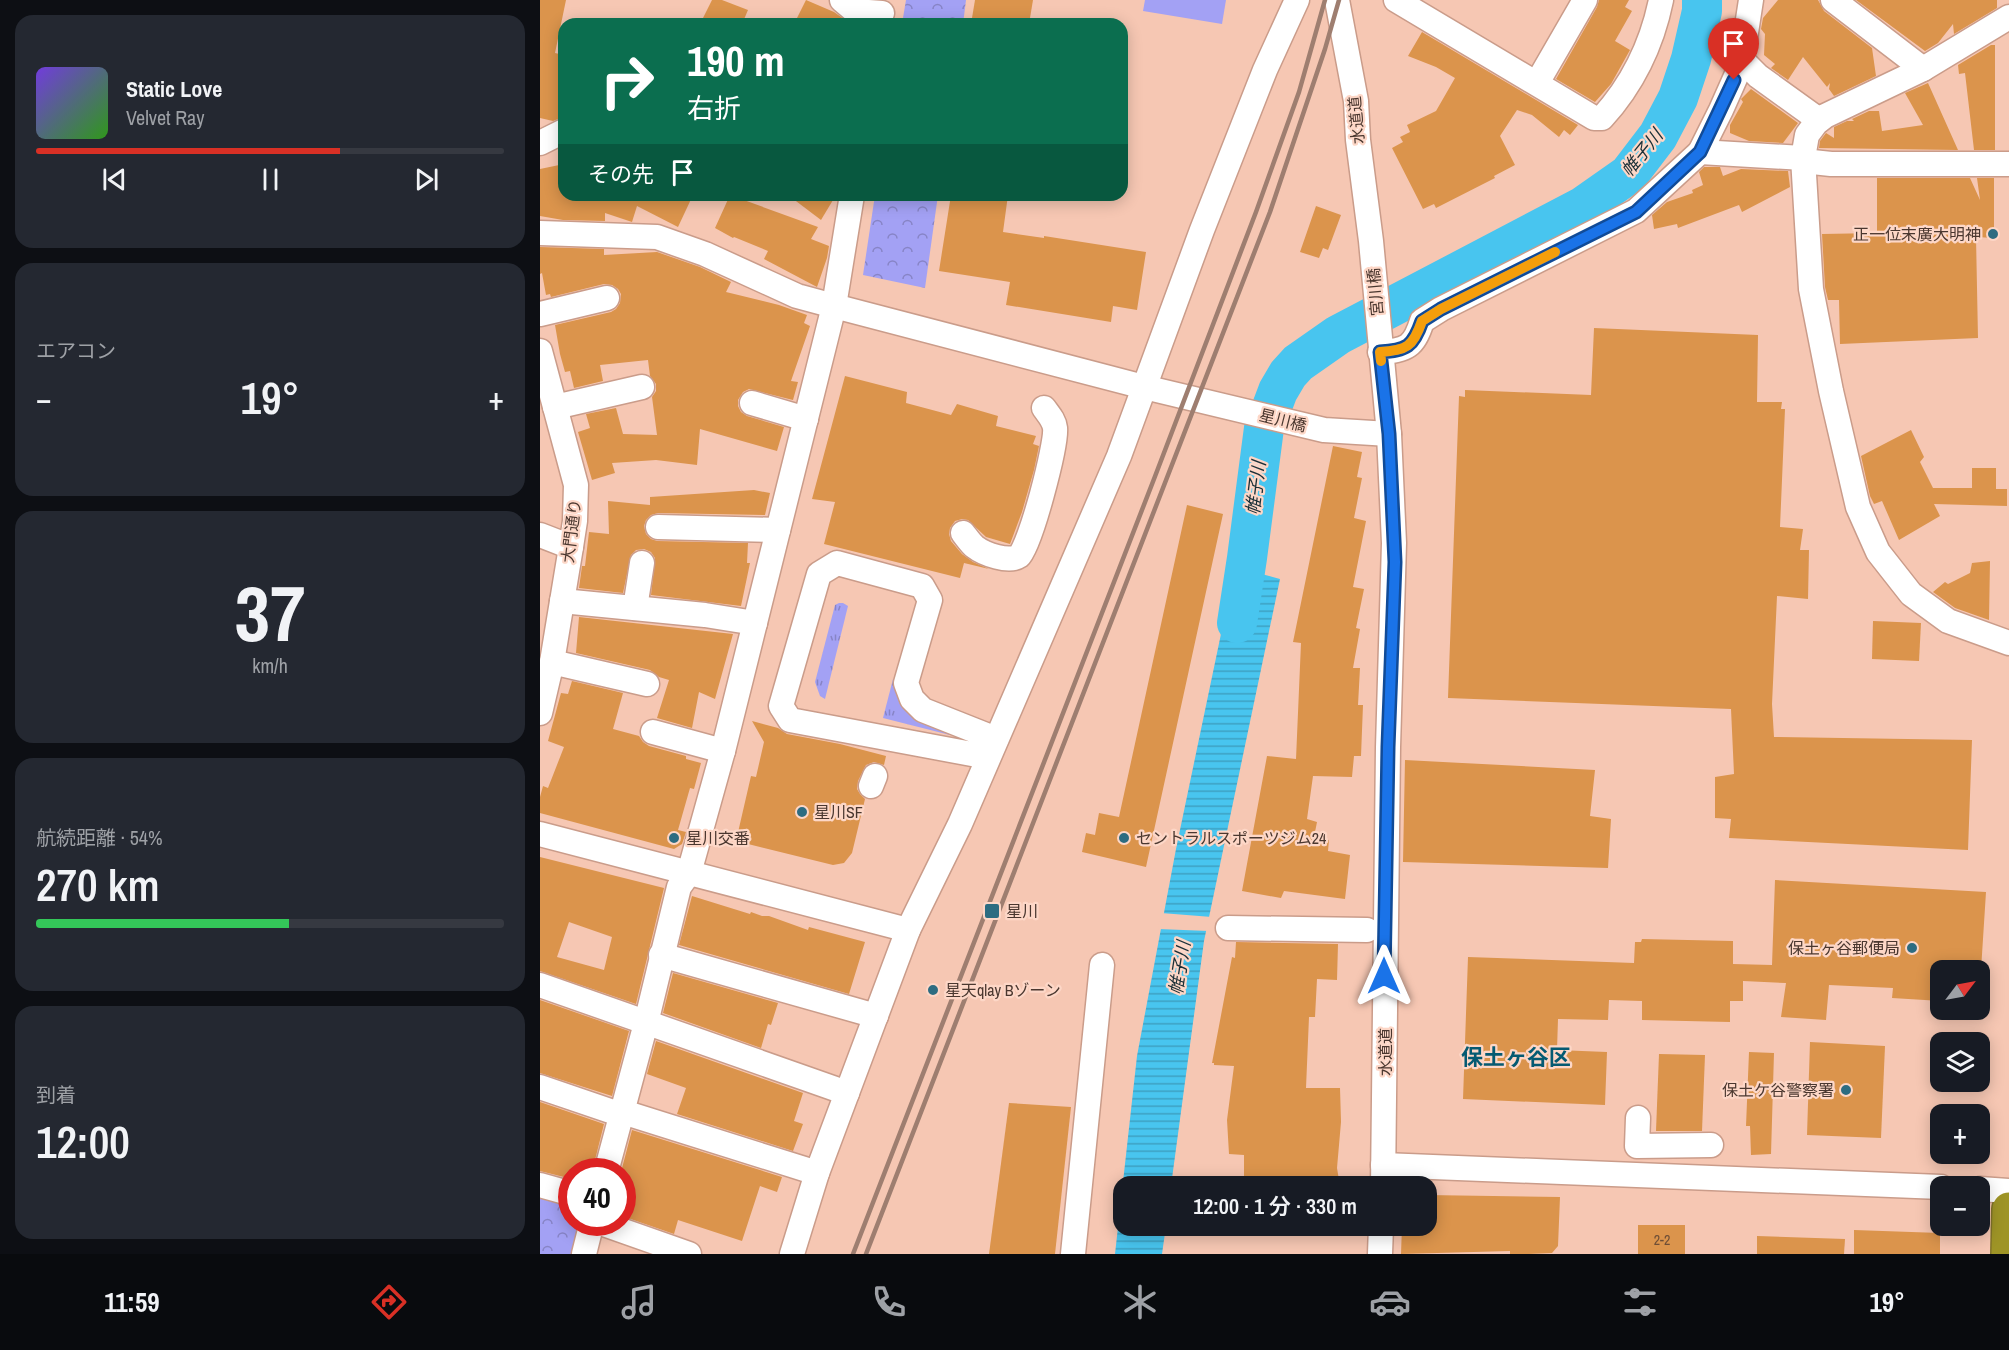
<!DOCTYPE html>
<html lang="ja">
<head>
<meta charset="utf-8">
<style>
  body { margin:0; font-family:"Archivo Narrow","Noto Sans JP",sans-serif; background:#242831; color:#f1f3f6; height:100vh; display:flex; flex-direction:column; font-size:22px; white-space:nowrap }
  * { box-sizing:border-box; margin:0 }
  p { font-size:20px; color:#9ea1a6 }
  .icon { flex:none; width:33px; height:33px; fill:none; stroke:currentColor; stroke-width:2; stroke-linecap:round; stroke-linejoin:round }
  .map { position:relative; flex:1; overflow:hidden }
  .side { display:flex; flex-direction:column; gap:15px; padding:15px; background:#0d0f14; width:540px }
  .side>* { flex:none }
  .top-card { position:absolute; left:18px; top:18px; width:570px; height:183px; border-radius:18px; box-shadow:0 3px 15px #0003; background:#0b6e4f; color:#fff; overflow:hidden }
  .needle { width:39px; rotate:58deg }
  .buttons { position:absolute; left:1390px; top:960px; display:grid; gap:12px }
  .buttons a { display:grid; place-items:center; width:60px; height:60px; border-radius:12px; background:#171b24; box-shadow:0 3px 15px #0003; font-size:30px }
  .speed { position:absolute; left:18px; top:1158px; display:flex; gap:12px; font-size:30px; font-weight:700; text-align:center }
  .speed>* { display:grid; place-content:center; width:78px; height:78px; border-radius:50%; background:#171b24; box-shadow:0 3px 15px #0003; line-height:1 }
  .speed .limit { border:9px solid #d22; background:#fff; color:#111 }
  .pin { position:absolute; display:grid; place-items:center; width:51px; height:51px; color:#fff; margin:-62px -26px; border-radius:50% 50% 50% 0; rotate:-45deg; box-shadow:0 0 6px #0007 }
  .pin .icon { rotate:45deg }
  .me { position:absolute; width:66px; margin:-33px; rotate:0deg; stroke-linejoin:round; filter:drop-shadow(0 0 4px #0008) }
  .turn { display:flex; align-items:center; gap:21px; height:126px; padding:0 30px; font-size:27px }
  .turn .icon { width:78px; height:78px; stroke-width:2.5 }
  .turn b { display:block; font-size:42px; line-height:51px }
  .then { display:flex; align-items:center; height:57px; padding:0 30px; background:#0003; gap:12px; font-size:22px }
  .big { font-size:45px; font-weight:600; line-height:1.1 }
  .side .widget { flex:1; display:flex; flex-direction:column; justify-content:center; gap:9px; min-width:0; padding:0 21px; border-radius:18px; background:#242831 }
  .side .dial { align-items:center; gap:0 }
  .dial b { font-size:78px; line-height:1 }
  .song { display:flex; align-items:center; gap:18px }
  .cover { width:72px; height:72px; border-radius:9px; background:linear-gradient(135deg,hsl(260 70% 55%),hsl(110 70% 35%)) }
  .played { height:6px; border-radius:3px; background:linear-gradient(90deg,#d93025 65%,#363941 65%) }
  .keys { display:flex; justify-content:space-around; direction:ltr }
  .heat { display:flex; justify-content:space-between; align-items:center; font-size:33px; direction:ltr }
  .charge { height:9px; border-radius:4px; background:linear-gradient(90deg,#34c759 54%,#363941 0) }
  .trip { position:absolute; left:573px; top:1176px; width:324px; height:60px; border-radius:18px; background:#171b24; box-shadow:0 3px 15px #0003; font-weight:600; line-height:60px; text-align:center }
  .tabs { display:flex; height:96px; justify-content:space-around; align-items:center; background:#090b0e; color:#9ea1a6 }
  .tabs .icon { width:42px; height:42px }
  .tabs .selected { color:#d93025 }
  .tabs b { font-size:27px; color:#f1f3f6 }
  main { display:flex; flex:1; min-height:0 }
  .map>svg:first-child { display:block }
</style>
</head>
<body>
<main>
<section class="side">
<div class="widget">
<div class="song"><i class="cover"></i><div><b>Static Love</b><p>Velvet Ray</p></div></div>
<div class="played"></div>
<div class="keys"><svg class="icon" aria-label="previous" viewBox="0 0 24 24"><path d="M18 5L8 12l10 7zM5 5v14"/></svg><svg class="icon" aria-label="pause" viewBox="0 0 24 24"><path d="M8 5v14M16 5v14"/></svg><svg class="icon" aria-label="next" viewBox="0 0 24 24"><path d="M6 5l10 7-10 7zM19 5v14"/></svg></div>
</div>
<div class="widget"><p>エアコン</p>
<div class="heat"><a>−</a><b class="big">19°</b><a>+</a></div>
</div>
<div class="widget dial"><b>37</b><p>km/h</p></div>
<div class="widget"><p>航続距離 · 54%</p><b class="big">270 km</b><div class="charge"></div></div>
<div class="widget"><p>到着</p><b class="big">12:00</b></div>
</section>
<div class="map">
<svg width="1469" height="1254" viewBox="0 0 1469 1254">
  <defs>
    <pattern id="grass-tufts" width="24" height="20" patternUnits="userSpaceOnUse" patternTransform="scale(1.5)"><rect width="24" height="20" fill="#a3a1f4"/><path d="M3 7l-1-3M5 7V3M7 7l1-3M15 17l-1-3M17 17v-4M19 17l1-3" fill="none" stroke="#8784c6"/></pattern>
    <pattern id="park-crowns" width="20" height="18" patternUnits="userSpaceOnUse" patternTransform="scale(1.5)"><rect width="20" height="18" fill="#a3a1f4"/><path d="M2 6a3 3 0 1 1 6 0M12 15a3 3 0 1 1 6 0" fill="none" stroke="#8784c6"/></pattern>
    <pattern id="water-rules" width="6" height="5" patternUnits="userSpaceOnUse" patternTransform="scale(1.5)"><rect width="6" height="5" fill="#48c5ef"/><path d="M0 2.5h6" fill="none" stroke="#3ea1c2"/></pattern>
  </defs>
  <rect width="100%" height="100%" fill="#f6c7b3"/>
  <g fill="url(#grass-tufts)">
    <polygon points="299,603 303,603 308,606 285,699 280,696 275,682 295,605"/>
    <polygon points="353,679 411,732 410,735 343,718"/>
  </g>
  <g fill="url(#park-crowns)">
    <polygon points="366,0 426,0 423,24 362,24"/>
    <polygon points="335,195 398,195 385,288 323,275"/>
    <polygon points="0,1190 31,1199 32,1222 46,1223 37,1254 0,1254"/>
  </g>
  <polygon fill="#a3a1f4" points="605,0 686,0 682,24 603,11"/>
  <polygon fill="url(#water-rules)" points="695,567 740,579 664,941 631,1186 584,1186 584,1226 626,1226 622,1254 575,1254 597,1056 636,849"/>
  <polygon fill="#f6c7b3" points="621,913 672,917 669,931 618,929"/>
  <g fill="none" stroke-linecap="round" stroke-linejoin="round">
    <polyline stroke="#48c5ef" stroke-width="40" points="697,623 707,558 724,428 738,391 748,374 758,363 798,335 1042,207 1089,174 1118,136 1138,98 1151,59 1162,11 1162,0"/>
  </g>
  <g fill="#db944c" fill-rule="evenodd">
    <polygon points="0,0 26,0 15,53 24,55 24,111 23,117 13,121 0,118"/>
    <polygon points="172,0 182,0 208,10 202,24 160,24"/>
    <polygon points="266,0 294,12 311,24 254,24"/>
    <polygon points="435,0 493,0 489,24 431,24"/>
    <polygon points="1059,0 1089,0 1085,7 1092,11 1075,41 1090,50 1071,84 1055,102 1016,79 1057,7"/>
    <polygon points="1238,0 1278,0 1284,11 1332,48 1336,76 1294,96 1289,89 1290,83 1287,87 1263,57 1248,80 1231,68 1235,64 1224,55 1225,34 1221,29 1223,18"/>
    <polygon points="1316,0 1457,0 1457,8 1414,34 1413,24 1398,43 1385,51"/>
    <polygon points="882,32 1038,125 1030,135 1024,130 1019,137 992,115 977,110 960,136 975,165 954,176 955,178 896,208 894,204 883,209 852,148 863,142 860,137 870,132 867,125 896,111 915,78 896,67 868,56"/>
    <polygon points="1451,45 1455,45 1455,150 1434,150 1425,73 1419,74 1418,65"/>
    <polygon points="1388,83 1418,150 1279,148 1280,141 1286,133 1294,138 1294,127 1307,121 1314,121 1312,119 1329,111 1339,111 1342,131 1383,125 1365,93"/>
    <polygon points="1211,89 1258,123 1243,143 1209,141 1190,133 1190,125 1203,102 1201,99"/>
    <polygon points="24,164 24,195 153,195 138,227 97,206 92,222 65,213 65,221 23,220 0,216 0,169"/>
    <polygon points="1164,167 1180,167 1183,176 1201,169 1248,171 1250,187 1202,212 1199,205 1138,228 1137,224 1114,229 1112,215 1127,202 1153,193 1152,190 1163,185 1159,172"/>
    <polygon points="1337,178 1430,178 1440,200 1437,178 1454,178 1454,238 1436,237 1438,338 1300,344 1299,300 1288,300 1285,287 1282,234 1337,233"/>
    <polygon points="190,195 278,227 271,239 289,246 287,258 277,287 224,259 228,251 194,237 193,238 175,228"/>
    <polygon points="248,195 296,195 281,220"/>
    <polygon points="411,195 468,195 463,232 504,238 504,236 606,252 597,310 573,306 571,322 466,305 470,282 399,271"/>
    <polygon points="776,206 801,215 788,250 783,248 779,258 760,252"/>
    <polygon points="0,247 64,249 64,255 117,252 160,267 191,282 186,292 239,305 267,315 264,323 270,326 251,381 258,382 253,400 209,389 203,392 198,400 198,406 201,412 207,416 244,427 237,451 160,429 157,465 116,460 72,463 75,473 52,480 38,432 50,428 46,414 76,408 83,434 117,435 112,397 116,391 116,384 110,376 108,360 60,365 63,381 34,388 30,371 25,372 20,354 15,325 71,312 76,309 80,303 81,294 78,289 72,285 64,284 11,297 10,294 6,295 2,273 0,274"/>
    <polygon points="1054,328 1218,335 1217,402 1242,402 1241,409 1245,409 1240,527 1263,529 1260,550 1269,550 1268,599 1237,596 1232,704 1234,737 1432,740 1428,850 1189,838 1191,819 1175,818 1175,777 1194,774 1191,709 908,698 919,396 925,397 925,390 1051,395"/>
    <polygon points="305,376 367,392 366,403 411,415 417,404 458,416 456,426 496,436 493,444 499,446 494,470 482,512 470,544 446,537 428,520 422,519 415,521 410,528 409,534 411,541 422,554 433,562 449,569 424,563 420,578 284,544 295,502 272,499"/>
    <polygon points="1371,430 1384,457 1380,462 1393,488 1432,488 1432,468 1456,468 1456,489 1467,489 1467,506 1394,504 1400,516 1359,540 1342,501 1334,504 1330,496 1321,456"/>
    <polygon points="793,446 822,452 817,477 822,478 814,518 826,521 813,587 824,589 816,628 820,629 813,668 820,668 818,705 823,705 821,756 814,756 812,777 773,776 767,819 777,822 774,837 789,840 788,851 810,855 805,899 744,891 741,898 702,891 727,756 756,759 761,643 753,642"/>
    <polygon points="214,490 230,493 225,515 118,513 111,515 106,520 104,526 106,534 111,539 117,541 208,543 207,563 210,563 201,606 111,595 115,558 111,552 104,549 96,550 91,555 83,593 39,588 42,566 45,566 49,532 69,534 68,501 110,505 110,497"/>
    <polygon points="647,505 683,514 606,867 542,852 546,833 555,835 559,813 579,817"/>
    <polygon points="1450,561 1449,620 1415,608 1393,592 1405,582 1408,584 1430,573 1432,563"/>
    <polygon points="39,617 193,634 175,699 159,692 152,728 117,718 129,680 119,677 110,670 36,653"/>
    <polygon points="1333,621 1381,623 1379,661 1332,659"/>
    <polygon points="32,681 83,693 73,729 99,736 103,742 109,746 146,756 146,759 161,763 154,789 150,788 138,830 146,832 142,844 134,849 0,813 0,797 3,786 8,788 24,747 8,741 21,693 28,694"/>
    <polygon points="212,721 238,728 247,734 300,744 346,756 344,765 334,762 326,765 318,781 317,789 320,794 325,799 312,853 304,863 293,865 196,841 211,776 216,777 224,742"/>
    <polygon points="865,760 1055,770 1050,816 1071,819 1068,868 863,862"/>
    <path d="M0,857l124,31 -28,116 -96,-33zM29,922l43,15 -8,33 -47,-13z"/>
    <polygon points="1235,880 1446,892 1441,970 1401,970 1401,1001 1352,998 1353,988 1289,985 1286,1020 1241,1017 1246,983 1203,981 1203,1001 1190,1001 1190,1022 1102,1020 1102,1001 1069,1000 1068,1020 1018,1019 1017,1050 1067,1052 1065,1105 923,1099 928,957 1094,963 1095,942 1101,942 1102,939 1193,941 1193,964 1232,965"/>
    <polygon points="152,896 210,914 211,912 222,916 229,916 268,930 269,927 325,942 309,994 139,945"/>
    <polygon points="696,942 798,944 797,980 777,979 775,1017 769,1017 766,1088 800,1088 801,1122 797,1168 800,1186 704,1186 704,1155 689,1154 687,1120 694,1066 674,1065 674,1063 672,1063 692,957 695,958"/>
    <polygon points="133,973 238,1003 231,1025 228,1024 221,1048 123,1013"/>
    <polygon points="0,1000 89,1031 72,1096 0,1073"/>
    <polygon points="116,1041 263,1093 254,1121 263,1124 253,1151 137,1114 146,1088 107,1074"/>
    <polygon points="1270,1042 1345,1046 1341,1138 1267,1135"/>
    <polygon points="1209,1052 1234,1053 1231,1154 1211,1155 1210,1126 1206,1126"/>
    <polygon points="1119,1054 1165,1055 1162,1131 1116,1131"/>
    <polygon points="0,1102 64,1124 52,1172 32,1172 32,1179 0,1171"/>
    <polygon points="469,1103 531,1107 515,1254 449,1254"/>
    <polygon points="92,1130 242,1177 237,1192 220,1186 202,1241 138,1220 134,1234 82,1216 82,1172 81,1172"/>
    <polygon points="886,1195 1020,1197 1018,1246 1012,1253 989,1254 970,1254 970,1251 861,1254 862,1226 886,1226"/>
    <rect x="1098" y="1225" width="47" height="29"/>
    <polygon points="1314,1230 1400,1233 1400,1254 1314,1254"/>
    <polygon points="1217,1236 1305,1239 1304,1254 1217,1254"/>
  </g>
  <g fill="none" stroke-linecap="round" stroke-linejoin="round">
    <g stroke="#ca9c8a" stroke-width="27">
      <g id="minor">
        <polyline points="302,0 315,11 342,13"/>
        <polyline points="797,0 816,101 818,140 831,241 849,434 854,543 848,747 843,1186"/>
        <path d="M856,0l198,118h8c30,-33 50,-74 59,-118"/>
        <polyline points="1293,0 1383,69"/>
        <polyline points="1469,17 1383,69 1285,116 1276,123 1267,135 1263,158 1271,289 1291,391 1318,507 1338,552 1371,594 1408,621 1469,643"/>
        <polyline points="1202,60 1218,76 1279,120"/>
        <polyline points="997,83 1045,0"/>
        <polyline points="0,143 24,131"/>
        <polyline points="1160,152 1263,158"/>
        <polyline points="1263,161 1291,164 1469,164"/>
        <polyline points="0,233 117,237 165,254 257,296 294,306 604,387 784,430 849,434"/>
        <polyline points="0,314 67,298"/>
        <polyline points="0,351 36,485 35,521 31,547 12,662 0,713"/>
        <path d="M840,352c27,-2 34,-5 42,-31l19,-12 195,-98 64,-59 21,-42 20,-45 10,-65"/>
        <polyline points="212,403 266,419"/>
        <polyline points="15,407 102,387"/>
        <polyline points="118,527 238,530"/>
        <path d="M423,533c4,5 8,11 12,14 9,7 34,16 44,9 11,-9 38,-112 36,-128 -1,-8 -6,-13 -11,-20"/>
        <polyline points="0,535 31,547"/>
        <polyline points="22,601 165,615 215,623"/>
        <polyline points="95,608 102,563"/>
        <polyline points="12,662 107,684"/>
        <polyline points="113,732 183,751"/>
        <polyline points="448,757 250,720 241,706 279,574 297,563 382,586 390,600 366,683 372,699 383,710 456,739"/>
        <polyline points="331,786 335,776"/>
        <polyline points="0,834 368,930"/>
        <polyline points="688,928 827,930"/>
        <polyline points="121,955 336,1016"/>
        <polyline points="0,985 307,1093"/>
        <polyline points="0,1087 82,1115"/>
        <polyline points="83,1112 277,1173"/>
        <polyline points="1098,1118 1097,1146 1171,1145"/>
        <polyline points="843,1165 1401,1187"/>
        <polyline points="66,1172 106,1023 139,887 149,873 183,751 294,306 312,195"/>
        <polyline points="0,1185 32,1194"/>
        <polyline points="1440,1189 1469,1191"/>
        <polyline points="58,1222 149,1254"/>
        <polyline points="44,1254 52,1222"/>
        <polyline points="252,1254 277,1173 368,930 420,824 579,456 662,230 725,70 757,0"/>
        <polyline points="533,1254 562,965"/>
        <polyline points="840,1254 841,1226"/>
      </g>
    </g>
    <g stroke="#817329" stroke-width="36">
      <polyline id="highway" points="1468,1254 1469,1209"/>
    </g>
    <use href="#minor" stroke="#fff" stroke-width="24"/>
    <use href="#highway" stroke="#9e9426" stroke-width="33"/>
    <g stroke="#9e7e70" stroke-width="4.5">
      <polyline points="313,1254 614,479 716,212 759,92 785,0"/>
      <polyline points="326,1254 730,212 785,49 799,0"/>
    </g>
  </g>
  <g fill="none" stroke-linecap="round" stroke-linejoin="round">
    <g stroke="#114b97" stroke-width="15">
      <path id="route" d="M844,976l4,-229 7,-185 -6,-128 -9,-82c27,-2 33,-5 42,-31l19,-12 195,-97 64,-60 34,-72"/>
    </g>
    <use href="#route" stroke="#1a73e8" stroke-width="10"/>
    <path stroke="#f59e0b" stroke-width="10" d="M841,361l-1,-9c27,-2 33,-5 42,-31l19,-12 114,-57"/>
  </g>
  <g fill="#2d6c81" stroke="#fdd7c7" stroke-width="2">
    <circle cx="1453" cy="234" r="6"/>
    <circle cx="262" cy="812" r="6"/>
    <circle cx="134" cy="838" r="6"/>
    <circle cx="584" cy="838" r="6"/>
    <rect x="444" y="903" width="16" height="16" rx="3"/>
    <circle cx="1372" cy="948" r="6"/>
    <circle cx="393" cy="990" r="6"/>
    <circle cx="1306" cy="1090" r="6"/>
  </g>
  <g text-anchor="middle" stroke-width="4.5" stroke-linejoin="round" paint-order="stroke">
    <g font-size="14" fill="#6e4e36">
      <text x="1122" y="1245">2-2</text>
    </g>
    <g font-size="16" fill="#4a372f" stroke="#fdd7c7">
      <text transform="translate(816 120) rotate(-95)" y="6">水道道</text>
      <text transform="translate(835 292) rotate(-95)" y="6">宮川橋</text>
      <text transform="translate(743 420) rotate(14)" y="6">星川橋</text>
      <text transform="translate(31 531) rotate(-83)" y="6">大門通り</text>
      <text transform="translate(845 1052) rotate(-90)" y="6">水道道</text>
    </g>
    <g font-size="16" fill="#4a372f" stroke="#fdd7c7" text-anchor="start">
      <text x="1441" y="240" text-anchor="end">正一位末廣大明神</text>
      <text x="274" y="818">星川SF</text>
      <text x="146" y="844">星川交番</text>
      <text x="596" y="844">セントラルスポーツジム24</text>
      <text x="466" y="917">星川</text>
      <text x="1360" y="954" text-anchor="end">保土ヶ谷郵便局</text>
      <text x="405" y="996">星天qlay Bゾーン</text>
      <text x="1294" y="1096" text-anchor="end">保土ケ谷警察署</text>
    </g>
    <g font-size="18" font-style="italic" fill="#1a2f37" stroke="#fdd7c7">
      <text transform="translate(1102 153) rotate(-51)" y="6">帷子川</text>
      <text transform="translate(716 488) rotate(-83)" y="6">帷子川</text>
      <text transform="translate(640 968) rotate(-81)" y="6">帷子川</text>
    </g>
    <g font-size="22" font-weight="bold" fill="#055a72" stroke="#fdd7c7">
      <text x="976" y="1065">保土ヶ谷区</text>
    </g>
  </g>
</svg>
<div class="buttons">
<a><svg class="needle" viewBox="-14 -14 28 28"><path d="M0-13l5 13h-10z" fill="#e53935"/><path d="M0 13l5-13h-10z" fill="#9ea1a6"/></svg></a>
<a><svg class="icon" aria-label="layers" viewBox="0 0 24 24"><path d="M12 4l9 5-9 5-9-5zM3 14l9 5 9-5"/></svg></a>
<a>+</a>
<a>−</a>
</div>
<div class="speed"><div class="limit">40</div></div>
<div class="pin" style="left:1194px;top:80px;background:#d93025"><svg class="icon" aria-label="arrive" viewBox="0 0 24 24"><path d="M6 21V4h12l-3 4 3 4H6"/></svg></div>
<svg class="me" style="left:844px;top:976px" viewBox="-20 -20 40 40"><path d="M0-17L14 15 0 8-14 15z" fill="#1a73e8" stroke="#fff" stroke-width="4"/></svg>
<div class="trip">12:00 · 1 分 · 330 m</div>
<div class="top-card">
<div class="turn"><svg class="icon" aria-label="right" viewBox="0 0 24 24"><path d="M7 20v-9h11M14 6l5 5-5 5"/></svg><div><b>190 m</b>右折</div></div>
<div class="then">その先<svg class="icon" aria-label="arrive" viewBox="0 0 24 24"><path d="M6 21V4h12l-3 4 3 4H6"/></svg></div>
</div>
</div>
</main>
<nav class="tabs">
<b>11:59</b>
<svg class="icon selected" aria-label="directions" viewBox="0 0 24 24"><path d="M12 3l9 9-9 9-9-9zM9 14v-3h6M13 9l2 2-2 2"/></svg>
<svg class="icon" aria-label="music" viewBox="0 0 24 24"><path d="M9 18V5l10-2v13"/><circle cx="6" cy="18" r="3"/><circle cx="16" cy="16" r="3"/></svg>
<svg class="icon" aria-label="phone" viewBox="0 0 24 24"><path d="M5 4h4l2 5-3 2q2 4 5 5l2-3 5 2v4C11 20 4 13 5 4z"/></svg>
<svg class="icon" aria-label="climate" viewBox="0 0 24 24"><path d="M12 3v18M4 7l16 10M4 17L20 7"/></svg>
<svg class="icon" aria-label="car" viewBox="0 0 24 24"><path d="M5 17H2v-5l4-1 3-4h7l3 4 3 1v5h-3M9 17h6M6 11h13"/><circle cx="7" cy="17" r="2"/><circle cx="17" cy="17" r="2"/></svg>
<svg class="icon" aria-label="filters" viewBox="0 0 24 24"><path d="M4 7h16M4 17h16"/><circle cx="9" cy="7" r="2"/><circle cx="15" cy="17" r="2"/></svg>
<b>19°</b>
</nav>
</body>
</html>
